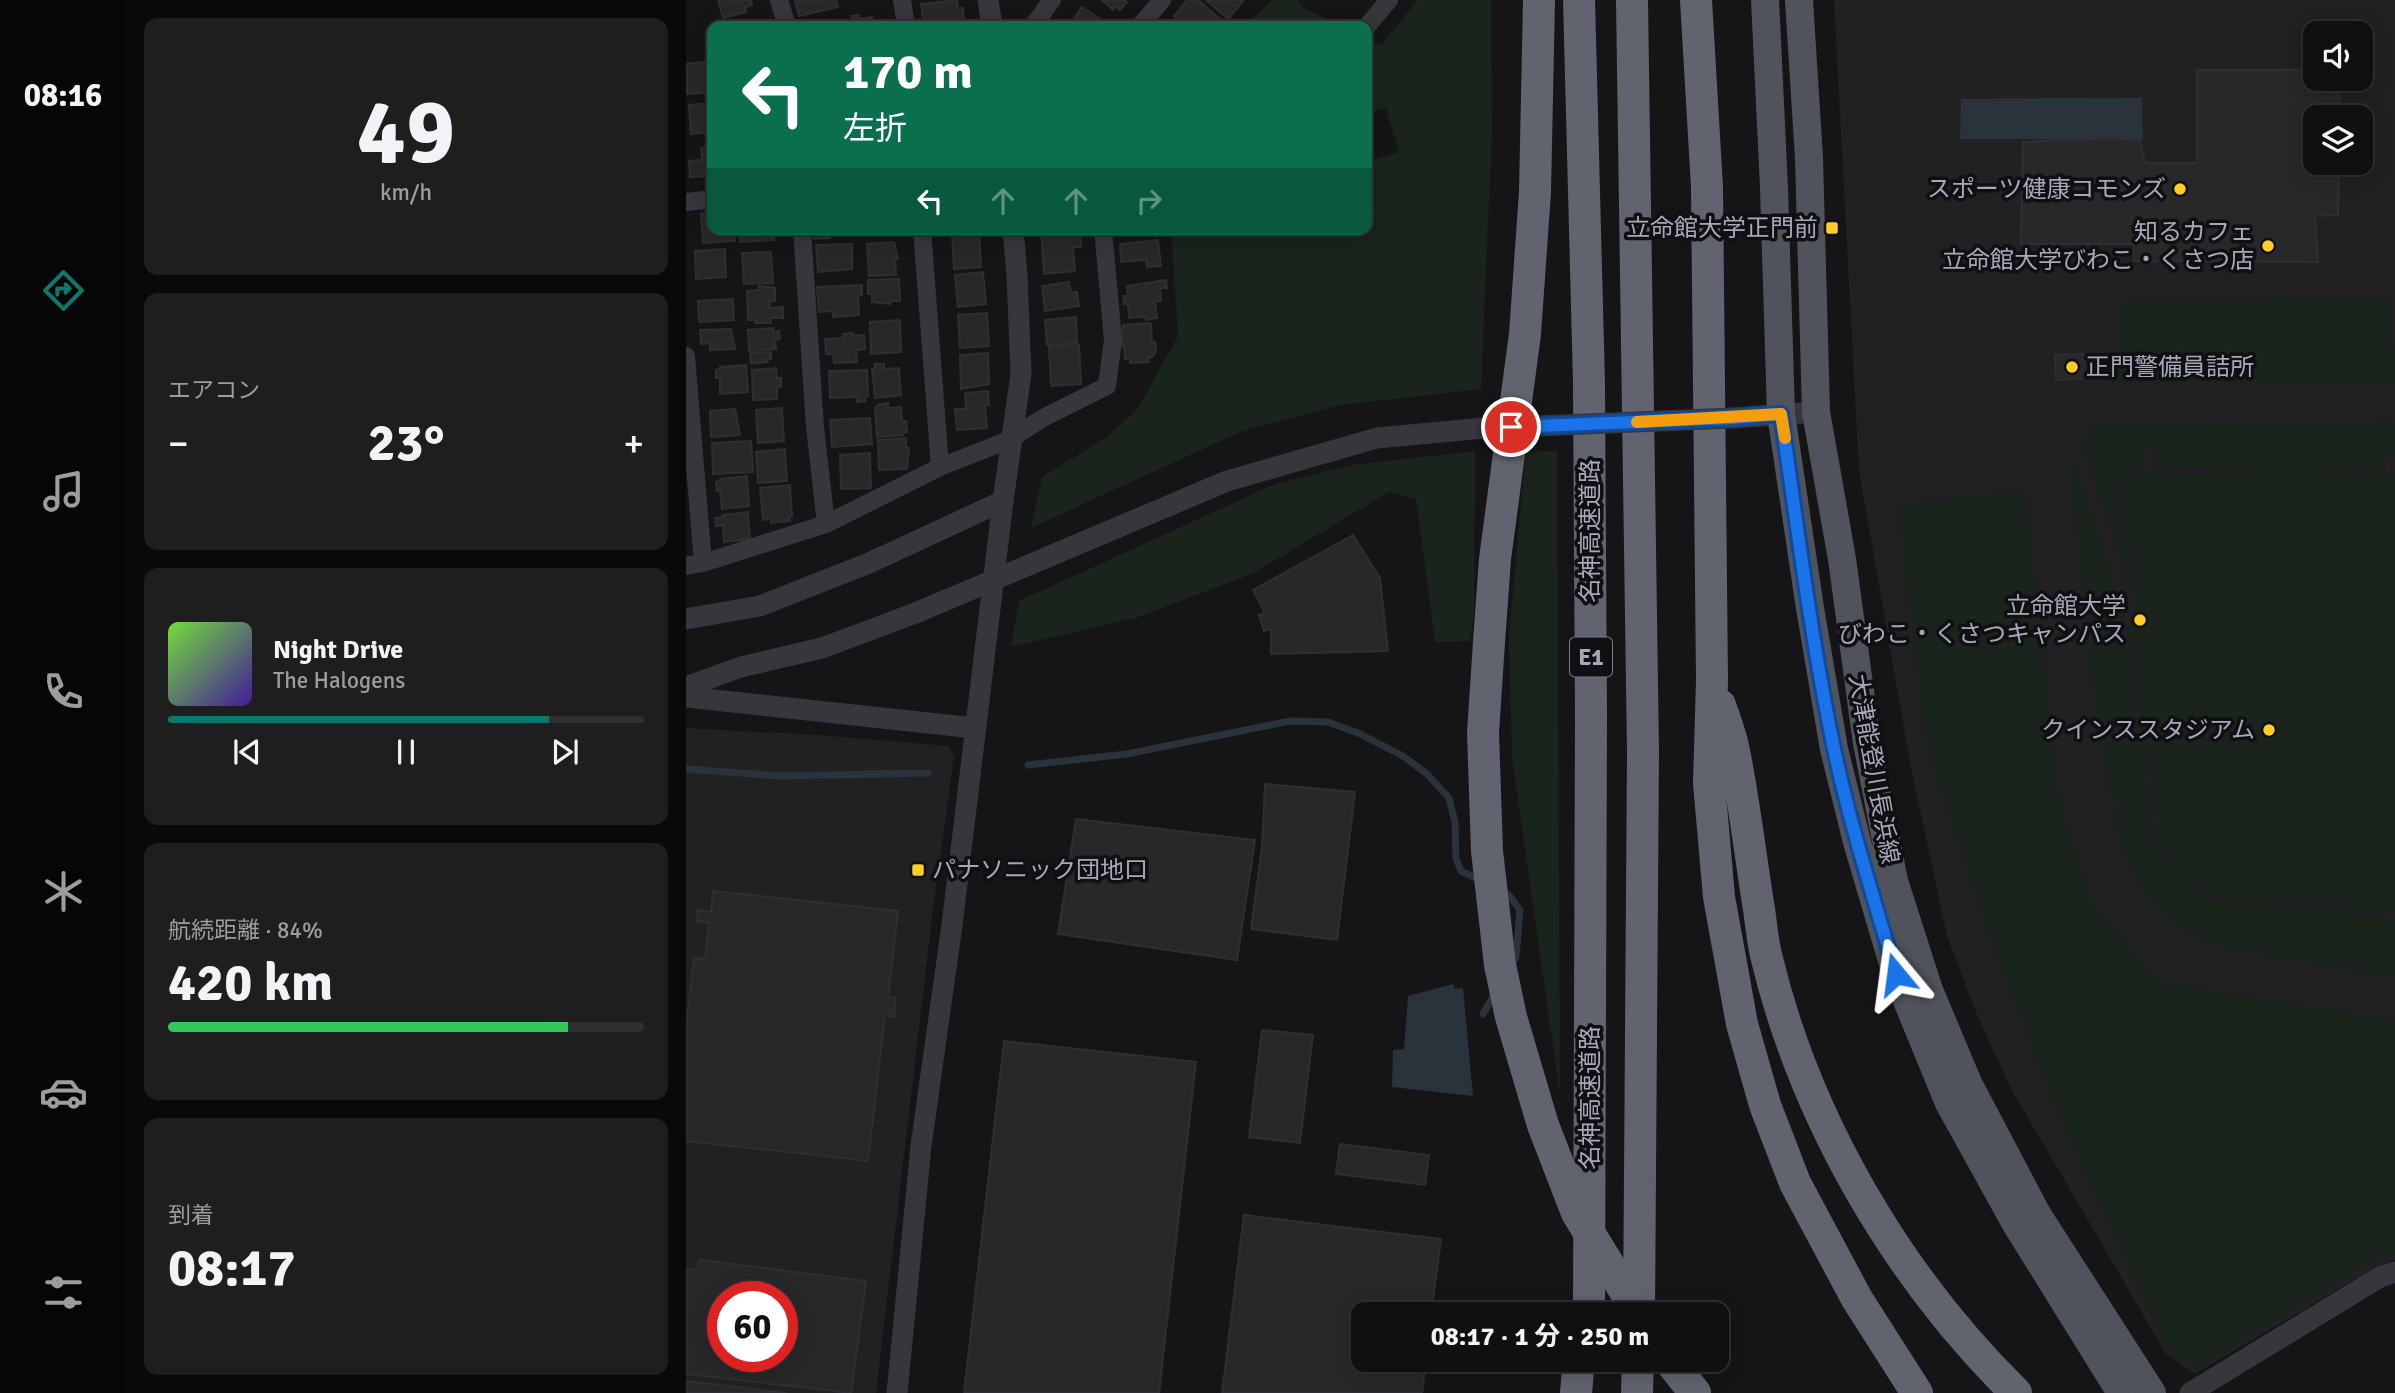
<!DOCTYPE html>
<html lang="ja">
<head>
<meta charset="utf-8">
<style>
  body { margin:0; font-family:Signika,"Noto Sans JP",sans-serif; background:#1e1e1f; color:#f1f3f6; height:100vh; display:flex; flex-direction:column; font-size:26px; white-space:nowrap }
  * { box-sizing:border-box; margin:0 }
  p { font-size:23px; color:#9c9d9f }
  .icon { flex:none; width:38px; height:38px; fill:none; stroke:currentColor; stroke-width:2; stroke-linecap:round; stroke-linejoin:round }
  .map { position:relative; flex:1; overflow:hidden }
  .details { display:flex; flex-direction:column; gap:18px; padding:18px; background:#090909; width:560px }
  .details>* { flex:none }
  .hud { position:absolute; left:21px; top:21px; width:665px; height:214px; border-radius:14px; box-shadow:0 4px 18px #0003,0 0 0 2px #303031; background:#0b6e4f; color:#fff; overflow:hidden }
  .fabs { position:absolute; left:1617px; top:21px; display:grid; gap:14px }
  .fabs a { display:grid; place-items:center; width:70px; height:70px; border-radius:14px; background:#101011; box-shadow:0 4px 18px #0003,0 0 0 2px #303031; font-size:35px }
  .speed { position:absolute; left:21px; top:1281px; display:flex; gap:14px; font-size:35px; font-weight:700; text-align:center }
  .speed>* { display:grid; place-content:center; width:91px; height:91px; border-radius:50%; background:#101011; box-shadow:0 4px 18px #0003,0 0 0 2px #303031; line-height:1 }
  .speed .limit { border:10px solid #d22; background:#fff; color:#111 }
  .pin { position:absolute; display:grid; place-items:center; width:60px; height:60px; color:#fff; margin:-30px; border:4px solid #fff; border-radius:50%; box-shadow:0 2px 7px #0007 }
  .me { position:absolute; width:77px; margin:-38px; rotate:344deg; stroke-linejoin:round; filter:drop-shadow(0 0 5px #0008) }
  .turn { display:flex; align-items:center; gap:24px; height:147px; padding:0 21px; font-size:32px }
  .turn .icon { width:91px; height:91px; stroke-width:2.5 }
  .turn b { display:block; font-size:49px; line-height:60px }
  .lanes { display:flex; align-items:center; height:66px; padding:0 21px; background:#0003; justify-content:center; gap:35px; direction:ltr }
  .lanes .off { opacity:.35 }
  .big { font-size:52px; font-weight:700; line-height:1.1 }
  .details .card { flex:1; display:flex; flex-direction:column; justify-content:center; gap:10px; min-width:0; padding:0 24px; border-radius:14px; background:#1e1e1f }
  .details .dial { align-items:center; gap:0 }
  .dial b { font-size:91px; line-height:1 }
  .song { display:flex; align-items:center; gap:21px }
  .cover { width:84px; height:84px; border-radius:10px; background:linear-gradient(135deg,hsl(100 70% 55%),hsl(260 70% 35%)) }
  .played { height:7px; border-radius:4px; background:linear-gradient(90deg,#0f766e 80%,#303031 80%) }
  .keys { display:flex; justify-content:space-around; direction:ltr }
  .heat { display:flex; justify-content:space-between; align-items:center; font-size:38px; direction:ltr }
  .charge { height:10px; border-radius:5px; background:linear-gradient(90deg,#34c759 84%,#303031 0) }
  .trip { position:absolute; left:665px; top:1302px; width:378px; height:70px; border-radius:14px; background:#101011; box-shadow:0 4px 18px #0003,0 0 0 2px #303031; font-weight:700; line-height:70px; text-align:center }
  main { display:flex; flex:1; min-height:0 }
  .tabs { display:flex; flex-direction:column; width:126px; justify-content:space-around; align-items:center; background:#060607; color:#9c9d9f }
  .tabs .icon { width:49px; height:49px }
  .tabs .on { color:#0f766e }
  .tabs b { font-size:32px; color:#f1f3f6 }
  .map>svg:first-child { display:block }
</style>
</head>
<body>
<main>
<nav class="tabs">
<b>08:16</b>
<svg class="icon on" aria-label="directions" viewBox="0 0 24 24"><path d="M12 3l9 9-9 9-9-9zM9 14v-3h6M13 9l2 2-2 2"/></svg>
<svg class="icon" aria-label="music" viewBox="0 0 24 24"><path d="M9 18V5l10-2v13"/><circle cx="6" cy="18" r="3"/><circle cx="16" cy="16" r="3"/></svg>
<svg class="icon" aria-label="phone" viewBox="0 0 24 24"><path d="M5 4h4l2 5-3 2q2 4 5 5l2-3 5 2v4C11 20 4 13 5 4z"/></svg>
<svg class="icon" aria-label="climate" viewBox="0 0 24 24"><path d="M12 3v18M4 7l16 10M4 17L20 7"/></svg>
<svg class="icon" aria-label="car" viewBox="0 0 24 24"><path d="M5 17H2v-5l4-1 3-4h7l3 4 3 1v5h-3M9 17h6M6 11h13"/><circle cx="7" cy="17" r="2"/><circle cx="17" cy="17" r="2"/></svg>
<svg class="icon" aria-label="filters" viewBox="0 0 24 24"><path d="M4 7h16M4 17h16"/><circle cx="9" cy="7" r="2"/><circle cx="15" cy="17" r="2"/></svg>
</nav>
<section class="details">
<div class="card dial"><b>49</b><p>km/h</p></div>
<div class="card"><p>エアコン</p>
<div class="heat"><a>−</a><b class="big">23°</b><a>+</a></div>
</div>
<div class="card">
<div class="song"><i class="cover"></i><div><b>Night Drive</b><p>The Halogens</p></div></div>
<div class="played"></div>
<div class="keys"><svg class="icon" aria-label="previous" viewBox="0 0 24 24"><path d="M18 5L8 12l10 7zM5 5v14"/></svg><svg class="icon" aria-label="pause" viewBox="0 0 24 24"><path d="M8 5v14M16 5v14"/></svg><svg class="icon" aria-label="next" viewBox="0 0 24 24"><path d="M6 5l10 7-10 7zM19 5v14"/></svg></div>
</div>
<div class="card"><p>航続距離 · 84%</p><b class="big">420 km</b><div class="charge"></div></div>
<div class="card"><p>到着</p><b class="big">08:17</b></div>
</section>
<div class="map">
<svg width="1709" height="1393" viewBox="0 0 1709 1393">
  <rect width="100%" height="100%" fill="#151517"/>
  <g fill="#212124" fill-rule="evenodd">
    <path d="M1148,0h561v1260l-26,11 -174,103 -29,-20 -156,-267 -33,-72 -30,-79 -36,-168 -52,-297zM1629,33h46v46h-46zM1629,117h46v46h-46z"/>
    <path d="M0,728l132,7 131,11 5,11 -21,153 -57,483h-190zM37,1297h59v59h-59z"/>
  </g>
  <g fill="#1b231d">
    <polygon points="586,0 612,0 618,8 655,26 559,26"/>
    <polygon points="732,0 805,0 806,132 795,389 654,405 554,432 345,528 356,477 419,438 451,410 492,336 485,229 681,229 681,161 713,152 700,108 681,114 681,39 695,45"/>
    <polygon points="1704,298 1704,344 1709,344 1709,381 1430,383 1430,366 1435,365 1435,300"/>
    <path d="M1709,421v33h-10l1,18 -231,-6v-15l-12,-1 -2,16 -4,1 -18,17 15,115 -3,-1 -48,-148c-1,-14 5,-22 19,-26z"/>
    <polygon points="789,451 788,612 784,641 749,642 730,499 703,492 568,573 450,618 325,647 333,601 589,484 665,465"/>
    <polygon points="840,451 871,451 874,1095 826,757 823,635"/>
    <path d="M1383,463l6,1 50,155 -3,4 33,216c10,32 29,50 61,59l179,20v60l-163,-28c-68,-14 -107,-72 -119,-136l7,-2 -5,-22 -6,1 -19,-123z"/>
    <path d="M1453,470l256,4v438c-47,-4 -93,-7 -139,-13 -20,-2 -40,-3 -58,-12 -20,-10 -32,-29 -38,-50l-33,-214 11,-18 -14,-120z"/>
    <polygon points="1340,489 1373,797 1405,902 1473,981 1709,1020 1709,1254 1688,1260 1508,1370 1482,1352 1373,1116 1303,938 1240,749 1211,504"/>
  </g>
  <g fill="#2a323c">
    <polygon points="1456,98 1457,139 1274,139 1275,99"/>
    <polygon points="767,984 769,989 777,988 787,1096 706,1087 707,1050 718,1049 722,996"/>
  </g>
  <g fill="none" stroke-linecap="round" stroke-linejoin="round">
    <g stroke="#2a323c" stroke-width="7">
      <polyline points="342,765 441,754 604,721 642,722 672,733 717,756 741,774 763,798 769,822 770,859 775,871 796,881"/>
      <polyline points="0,769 94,776 242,773"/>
      <polyline points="816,891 823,895 834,910 830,957 826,965"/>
      <polyline points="797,1014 809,993"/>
    </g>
  </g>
  <g fill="#28282b" stroke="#2f2f33" stroke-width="2" fill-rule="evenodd">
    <polygon points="32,0 65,0 66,5 59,7 60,12 37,18"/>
    <polygon points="109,0 150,0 152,7 113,16"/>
    <polygon points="271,0 272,9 277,8 278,21 274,22 275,26 238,26 235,4"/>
    <polygon points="416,0 439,0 441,2 434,10 430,6 427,10"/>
    <polygon points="501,0 512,0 533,18 526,26 492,26 495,22 488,16"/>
    <polygon points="520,0 558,0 542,19"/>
    <polygon points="396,7 418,22 415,26 383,26"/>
    <polygon points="173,15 174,19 186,17 187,26 160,26 159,21 166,20 165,16"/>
    <polygon points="26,61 26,92 1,94 0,64"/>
    <polygon points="1511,70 1629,70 1629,79 1654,79 1653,117 1629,117 1629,163 1653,163 1652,215 1629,216 1632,262 1448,261 1448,244 1335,244 1337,142 1423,138 1454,140 1459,163 1511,163"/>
    <polygon points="26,103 26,132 5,134 3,105"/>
    <polygon points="26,147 26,176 4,177 3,161 16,160 15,148"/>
    <polygon points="26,213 26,229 48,229 49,241 17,243 15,214"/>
    <polygon points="53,229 88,229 88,240 54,242"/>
    <polygon points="128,229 165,229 165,230 155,230 155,234 144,235 144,238 128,239"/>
    <polygon points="355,229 390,229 390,232 394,232 395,247 387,247 389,271 358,274"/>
    <polygon points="293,232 295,267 268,269 266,234"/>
    <polygon points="472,240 475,266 461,267 460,260 435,262 434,244"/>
    <polygon points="208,242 212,259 209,260 210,275 183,276 181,244"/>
    <polygon points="166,244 166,269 132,272 130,245"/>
    <polygon points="39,249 40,277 10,279 9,251"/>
    <polygon points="85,252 87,283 58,284 56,253"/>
    <polygon points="297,272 300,304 272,307 269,275"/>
    <polygon points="213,279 214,301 204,301 204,304 186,302 186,294 182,294 182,280"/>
    <polygon points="480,280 481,288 474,288 475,301 469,301 471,318 460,320 459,317 443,318 442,304 438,304 437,296 442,296 441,286"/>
    <polygon points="383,282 385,293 391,292 393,306 359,311 356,286"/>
    <polygon points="176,285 176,295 172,295 173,315 147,317 147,311 133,312 131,287"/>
    <polygon points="73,286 89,288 89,301 84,301 84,308 97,307 97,318 84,318 85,323 69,323 69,320 62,320 61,291 73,290"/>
    <polygon points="47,299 48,320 13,322 12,301"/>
    <polygon points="301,313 303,346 274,348 272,315"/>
    <polygon points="390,317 391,343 361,345 359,320"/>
    <polygon points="214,320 215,352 185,354 184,322"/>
    <polygon points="465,323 466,342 469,342 470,351 466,357 462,358 463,362 444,363 444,359 439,359 438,346 436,346 437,325"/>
    <polygon points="87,328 87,332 93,331 94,339 89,340 90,349 63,351 62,330"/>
    <polygon points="45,329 49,349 24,350 24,343 15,344 14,330"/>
    <polygon points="167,333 167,336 178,335 179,349 170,350 171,362 148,363 147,354 140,354 139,339 157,338 157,334"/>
    <polygon points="393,345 395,384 365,386 363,347"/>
    <polygon points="85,352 85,359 81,359 82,362 65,364 64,353"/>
    <polygon points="302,353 303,384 275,389 274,355"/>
    <polygon points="1402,354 1403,378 1370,380 1369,355"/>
    <polygon points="189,364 198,364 198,369 213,368 215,395 189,398 186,369 189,369"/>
    <polygon points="60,365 62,392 34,394 34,378 30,378 30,370 34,369 34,367"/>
    <polygon points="90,368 91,378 95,378 95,387 91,388 91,399 67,400 66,370"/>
    <polygon points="181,370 182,396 179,397 179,401 171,402 171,397 144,398 143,371"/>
    <polygon points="302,391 303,405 299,405 301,428 271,430 269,409 280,409 279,393"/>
    <polygon points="202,403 202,408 215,407 216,421 220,421 221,432 217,433 217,435 191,437 189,408 191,408 191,405"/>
    <polygon points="96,408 98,441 72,443 70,410"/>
    <polygon points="49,409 54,435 25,437 24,411"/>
    <polygon points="184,418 186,444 146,447 144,420"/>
    <polygon points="220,438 220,448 223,448 221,469 193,470 192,440"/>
    <polygon points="65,441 67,472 27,474 26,443"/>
    <polygon points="99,449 101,481 72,483 70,452"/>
    <polygon points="184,453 185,488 155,489 154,455"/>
    <polygon points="61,476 63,506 36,509 34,490 31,491 30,482 34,481 34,479"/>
    <polygon points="104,485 106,516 103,517 104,521 85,523 85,519 77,520 74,488"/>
    <polygon points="62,512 64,539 38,542 37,525 30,526 29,518 37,517 37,515"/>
    <polygon points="667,535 694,578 702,651 585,654 585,629 578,631 573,615 579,613 567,590"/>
    <polygon points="579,784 669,792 651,940 565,929 576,847"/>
    <polygon points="390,819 569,840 551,960 372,934"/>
    <polygon points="27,891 212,911 202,997 210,998 208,1017 199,1015 182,1161 0,1141 0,1028 8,958 19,959 23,923 11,921 12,910 25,912"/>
    <polygon points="576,1030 627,1035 614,1143 563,1137"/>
    <polygon points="318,1041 510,1062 473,1393 278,1393"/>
    <polygon points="654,1144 743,1155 739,1185 650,1174"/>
    <polygon points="558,1215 755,1239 745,1314 677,1314 677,1360 740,1360 736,1393 536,1393"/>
    <path d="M14,1260l166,21 -15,112 -165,-19v-106l11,2zM37,1297h59v59h-59z"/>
    <polygon points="0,1381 101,1393 0,1393"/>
  </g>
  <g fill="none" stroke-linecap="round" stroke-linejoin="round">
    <g stroke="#36363d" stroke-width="18">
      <polyline points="93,0 101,26"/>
      <polyline points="216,0 220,26"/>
      <polyline points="682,25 703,0"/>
      <polyline points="347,26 366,0"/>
      <polyline points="454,26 476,0"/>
      <polyline points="0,202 26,199"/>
      <polyline points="116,229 129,427 140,524"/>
      <polyline points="236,229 254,467"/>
      <polyline points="0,356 17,563"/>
      <polyline points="0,566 17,563 140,524 254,467 325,439 355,419 421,386 427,340 417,229"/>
    </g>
    <g stroke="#36363d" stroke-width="21">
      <polyline points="302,0 306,26"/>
      <polyline points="1047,418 1130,412"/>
      <polyline points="383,548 541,481 691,438 798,428"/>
      <polyline points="0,619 74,606 183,563 317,501"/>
      <polyline points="0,687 55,667 136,648 232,612"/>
      <polyline points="0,697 289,728"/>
      <polyline points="211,1393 235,1146 266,925 317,501 335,374 331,275 327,229"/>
      <polyline points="1504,1393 1694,1277 1709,1272"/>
    </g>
    <g stroke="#51535c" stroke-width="28">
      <polyline points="1079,0 1088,187 1095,414 1124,608 1148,749 1171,842 1210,974 1263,1103 1330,1224 1435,1393"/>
      <polyline points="1113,0 1123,158 1130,412 1156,559 1181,743 1208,881 1243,990 1282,1083 1351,1214 1466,1393"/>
    </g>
    <g stroke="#61636e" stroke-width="32">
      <polyline points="893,0 903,383 905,714 903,1314"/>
      <polyline points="946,0 957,752 953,1314"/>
      <polyline points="1010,0 1021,187 1026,680 1023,783 1033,897 1056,1024 1079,1105 1109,1183 1171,1299 1231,1393"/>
      <polyline points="803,642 809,559 839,334 849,192 853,0"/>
      <path d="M1034,705c5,15 11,30 14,46 10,50 16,101 24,152 3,17 4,35 8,52 39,164 131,321 250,438"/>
      <polyline points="983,1360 1009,1393"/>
      <polyline points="890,1393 893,1360"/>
      <polyline points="951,1393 952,1360"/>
    </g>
    <g stroke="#36363d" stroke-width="21">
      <polyline points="798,428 1047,418"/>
      <polyline points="232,612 383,548"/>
    </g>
    <polyline stroke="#61636e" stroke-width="32" points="803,642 797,733 801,851 814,965 825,1017 857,1125 891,1213 953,1314"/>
  </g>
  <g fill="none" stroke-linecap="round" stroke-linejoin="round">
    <g stroke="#114b97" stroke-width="18">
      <path id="route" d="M825,427l222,-9 48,-4c16,111 30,225 53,335 16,76 40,150 62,225"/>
    </g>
    <use href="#route" stroke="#1a73e8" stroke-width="12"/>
    <polyline stroke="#f59e0b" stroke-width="12" points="951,422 1095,414 1099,438"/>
  </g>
  <g fill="#ffcd25" stroke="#101012" stroke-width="2.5">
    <circle cx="1494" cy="189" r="7"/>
    <rect x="1139" y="221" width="14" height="14" rx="3.5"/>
    <circle cx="1582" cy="246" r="7"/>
    <circle cx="1386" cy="367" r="7"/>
    <circle cx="1454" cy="620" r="7"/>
    <circle cx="1583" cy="730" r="7"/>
    <rect x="225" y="863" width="14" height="14" rx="3.5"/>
  </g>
  <g text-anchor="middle" stroke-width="7" stroke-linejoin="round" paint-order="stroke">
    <rect fill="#101012" stroke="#797b87" stroke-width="2" x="884" y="637.5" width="42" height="39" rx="5"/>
    <g font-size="23" font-weight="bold" fill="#a6a9b9">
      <text x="905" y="665">E1</text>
    </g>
    <g font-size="24" fill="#a6a9b9" stroke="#101012" text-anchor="end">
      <text x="1480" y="197">スポーツ健康コモンズ</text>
      <text x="1132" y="236">立命館大学正門前</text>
      <text x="1568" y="240">知るカフェ<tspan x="1568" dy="28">立命館大学びわこ・くさつ店</tspan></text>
      <text x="1400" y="375" text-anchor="start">正門警備員詰所</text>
      <text x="1440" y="614">立命館大学<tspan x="1440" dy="28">びわこ・くさつキャンパス</tspan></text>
      <text x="1569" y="738">クインススタジアム</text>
      <text x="246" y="878" text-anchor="start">パナソニック団地口</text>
    </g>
    <g font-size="24" fill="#a6a9b9" stroke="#101012">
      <text transform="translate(904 531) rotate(-90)" y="8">名神高速道路</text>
      <text transform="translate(1188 769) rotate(80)" y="8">大津能登川長浜線</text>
      <text transform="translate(904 1098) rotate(-90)" y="8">名神高速道路</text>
    </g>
  </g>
</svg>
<div class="fabs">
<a><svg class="icon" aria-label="sound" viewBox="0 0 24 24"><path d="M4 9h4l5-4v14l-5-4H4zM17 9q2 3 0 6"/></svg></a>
<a><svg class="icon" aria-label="layers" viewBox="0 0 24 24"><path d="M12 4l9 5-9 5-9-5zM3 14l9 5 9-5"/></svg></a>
</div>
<div class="speed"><div class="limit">60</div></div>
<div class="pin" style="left:825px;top:427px;background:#d93025"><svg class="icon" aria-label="arrive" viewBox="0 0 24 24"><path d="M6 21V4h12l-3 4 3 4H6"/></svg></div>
<svg class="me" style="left:1210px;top:974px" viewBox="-20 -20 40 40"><path d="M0-17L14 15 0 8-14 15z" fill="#1a73e8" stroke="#fff" stroke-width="4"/></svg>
<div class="trip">08:17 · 1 分 · 250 m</div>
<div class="hud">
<div class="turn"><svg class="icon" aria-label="left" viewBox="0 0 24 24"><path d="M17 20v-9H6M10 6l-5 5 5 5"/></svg><div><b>170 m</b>左折</div></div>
<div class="lanes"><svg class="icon" aria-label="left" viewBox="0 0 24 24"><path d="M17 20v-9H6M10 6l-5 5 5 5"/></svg><svg class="icon off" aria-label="ahead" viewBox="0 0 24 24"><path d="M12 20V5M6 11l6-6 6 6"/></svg><svg class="icon off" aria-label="ahead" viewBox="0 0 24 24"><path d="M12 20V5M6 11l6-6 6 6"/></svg><svg class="icon off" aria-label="right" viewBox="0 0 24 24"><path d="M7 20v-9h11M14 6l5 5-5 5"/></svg></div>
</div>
</div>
</main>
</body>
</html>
